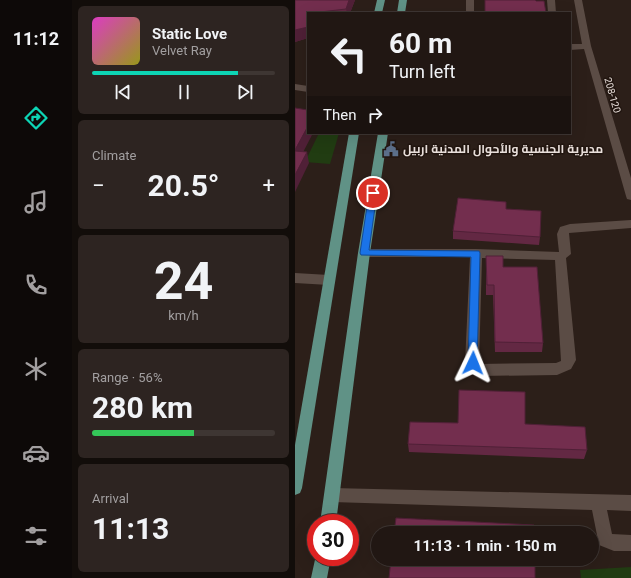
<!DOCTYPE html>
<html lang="en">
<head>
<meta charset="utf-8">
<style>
  body { margin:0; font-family:Roboto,Cairo,sans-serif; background:#2d2421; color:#f1f3f6; height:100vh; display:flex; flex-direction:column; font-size:15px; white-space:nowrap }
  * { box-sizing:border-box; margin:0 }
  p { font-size:13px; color:#a29fa0 }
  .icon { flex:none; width:22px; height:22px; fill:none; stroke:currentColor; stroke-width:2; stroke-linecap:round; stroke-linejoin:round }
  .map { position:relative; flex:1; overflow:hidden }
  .side { display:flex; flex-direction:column; gap:6px; padding:6px; background:#120d0a; width:223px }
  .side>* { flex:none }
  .banner { position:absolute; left:12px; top:12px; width:264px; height:122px; border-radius:0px; box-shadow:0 4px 16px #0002,0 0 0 1px #3e3633; background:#211713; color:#f1f3f6; overflow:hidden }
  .speed { position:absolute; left:12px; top:514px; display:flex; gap:8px; font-size:20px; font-weight:700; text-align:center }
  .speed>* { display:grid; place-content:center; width:52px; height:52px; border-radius:50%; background:#211713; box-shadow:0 4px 16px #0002,0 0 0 1px #3e3633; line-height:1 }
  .speed .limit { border:6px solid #d22; background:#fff; color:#111 }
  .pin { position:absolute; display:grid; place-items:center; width:34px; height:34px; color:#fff; margin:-17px; border:2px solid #fff; border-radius:50%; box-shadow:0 1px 4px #0007 }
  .me { position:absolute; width:44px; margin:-22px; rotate:2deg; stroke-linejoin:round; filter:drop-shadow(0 0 3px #0008) }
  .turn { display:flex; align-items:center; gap:14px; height:84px; padding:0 16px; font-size:18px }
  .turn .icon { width:52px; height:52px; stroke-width:2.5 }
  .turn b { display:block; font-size:28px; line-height:34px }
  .then { display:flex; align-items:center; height:38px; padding:0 16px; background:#0003; gap:8px; font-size:15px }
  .big { font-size:30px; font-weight:700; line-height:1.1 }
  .side .tile { flex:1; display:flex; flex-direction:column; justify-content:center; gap:6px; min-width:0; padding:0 14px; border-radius:6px; background:#2d2421 }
  .side .dial { align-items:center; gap:0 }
  .dial b { font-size:52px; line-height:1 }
  .song { display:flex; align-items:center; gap:12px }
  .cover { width:48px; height:48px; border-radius:6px; background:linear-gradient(135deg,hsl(310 70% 55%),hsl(60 70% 35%)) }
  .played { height:4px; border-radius:2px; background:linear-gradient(90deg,#0dd5b5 80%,#3e3633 80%) }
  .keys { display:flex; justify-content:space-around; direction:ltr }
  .heat { display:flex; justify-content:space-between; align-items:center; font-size:22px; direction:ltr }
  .charge { height:6px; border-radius:3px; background:linear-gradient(90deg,#34c759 56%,#3e3633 0) }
  .trip { position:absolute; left:76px; top:526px; width:228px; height:40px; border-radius:20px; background:#211713; box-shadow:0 4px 16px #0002,0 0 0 1px #3e3633; font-weight:700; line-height:40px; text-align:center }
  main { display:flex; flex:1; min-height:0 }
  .dock { display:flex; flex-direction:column; width:72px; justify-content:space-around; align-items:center; background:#0d0908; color:#a29fa0 }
  .dock .icon { width:28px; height:28px }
  .dock .current { color:#0dd5b5 }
  .dock b { font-size:18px; color:#f1f3f6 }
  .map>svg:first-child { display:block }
</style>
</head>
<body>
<main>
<nav class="dock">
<b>11:12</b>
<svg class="icon current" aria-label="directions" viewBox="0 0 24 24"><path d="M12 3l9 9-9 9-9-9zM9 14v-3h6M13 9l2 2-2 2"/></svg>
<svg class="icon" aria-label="music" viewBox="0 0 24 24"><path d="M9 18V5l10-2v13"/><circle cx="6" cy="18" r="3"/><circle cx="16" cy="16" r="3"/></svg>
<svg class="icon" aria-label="phone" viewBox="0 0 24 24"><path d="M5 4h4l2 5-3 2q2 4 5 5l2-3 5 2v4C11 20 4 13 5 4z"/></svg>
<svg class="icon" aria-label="climate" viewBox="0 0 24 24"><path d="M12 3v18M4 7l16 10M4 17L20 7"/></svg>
<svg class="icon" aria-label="car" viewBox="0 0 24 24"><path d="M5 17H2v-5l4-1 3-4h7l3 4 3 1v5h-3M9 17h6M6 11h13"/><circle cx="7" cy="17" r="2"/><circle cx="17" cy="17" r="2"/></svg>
<svg class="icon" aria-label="filters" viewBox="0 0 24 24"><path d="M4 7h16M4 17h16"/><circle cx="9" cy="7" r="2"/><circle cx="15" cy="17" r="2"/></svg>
</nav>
<section class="side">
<div class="tile">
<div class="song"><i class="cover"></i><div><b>Static Love</b><p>Velvet Ray</p></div></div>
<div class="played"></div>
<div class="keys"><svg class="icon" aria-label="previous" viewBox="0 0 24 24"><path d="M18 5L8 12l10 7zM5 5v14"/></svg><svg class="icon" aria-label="pause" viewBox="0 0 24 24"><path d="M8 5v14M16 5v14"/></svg><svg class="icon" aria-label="next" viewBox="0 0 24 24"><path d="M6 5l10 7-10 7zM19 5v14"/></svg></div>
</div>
<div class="tile"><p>Climate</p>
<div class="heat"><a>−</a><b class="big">20.5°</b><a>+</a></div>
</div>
<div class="tile dial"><b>24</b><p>km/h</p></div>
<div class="tile"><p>Range · 56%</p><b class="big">280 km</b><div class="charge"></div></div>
<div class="tile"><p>Arrival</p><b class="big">11:13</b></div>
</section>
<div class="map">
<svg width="336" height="578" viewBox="0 0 336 578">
  <rect width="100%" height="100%" fill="#2c1f19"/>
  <g fill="#213c12">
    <polygon points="24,133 44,133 35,164 10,162"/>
    <polygon points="336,567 336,578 286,578 285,570"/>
  </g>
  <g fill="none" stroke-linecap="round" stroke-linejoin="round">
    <g fill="#5b4c45" fill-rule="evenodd">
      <rect x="171" y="0" width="8" height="13"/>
      <polygon points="252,0 260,0 261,13 253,13"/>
      <polygon points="279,0 287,0 296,46 336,178 336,200 332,199 331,196 289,49 275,50 275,44 287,44"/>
      <polygon points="0,84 13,86 13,92 0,90"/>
      <path d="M336,220v8l-62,5 2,21 -5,4 10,102 -5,9 -14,6 -78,1 -9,-3 -5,-10 5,-106h-106l-4,-1 -2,-3 2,-3 4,-1h112l83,3 -2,-18 3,-7 10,-3zM187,258l73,2 6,101 -5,2 -77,1z"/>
      <polygon points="0,273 34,275 38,277 40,280 38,283 34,285 0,283"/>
      <polygon points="37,488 336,495 336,511 312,510 317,534 336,535 336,551 319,551 304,545 297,510 37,502 32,500 29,495 32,490"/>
    </g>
    <g fill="#609286" fill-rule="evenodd">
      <polygon points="82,0 90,0 87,13 79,13"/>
      <polygon points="104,0 112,0 110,13 102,13"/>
      <polygon points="54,133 64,133 7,488 5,493 0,495 0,445"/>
      <polygon points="83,133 93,133 75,253 41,523 25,523 63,253"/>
      <polygon points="21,555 21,557 36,557 32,578 16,578"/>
    </g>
  </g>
  <g fill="#632843">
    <polygon points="0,0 60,0 55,13 13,13 13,38 0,42"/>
    <polygon points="211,209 245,237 244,245 158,239 158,231"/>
    <polygon points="191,256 208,267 248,343 247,352 200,352 198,295 191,295"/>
    <polygon points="163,423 230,424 292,450 289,459 114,452 113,444"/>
  </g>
  <g fill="#502037">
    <polygon points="54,0 60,0 55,13 52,13 51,9"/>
    <polygon points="13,27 13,38 0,42 0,30"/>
    <polygon points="13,126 13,133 18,133 3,162 0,150"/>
    <polygon points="12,152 14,163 0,192 0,175"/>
  </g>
  <g fill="#732e4e" stroke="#502037">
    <polygon points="0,0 54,0 51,9 25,12 24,13 13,13 13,27 0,30"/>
    <polygon points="190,0 240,0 241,1 249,1 251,13 190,13"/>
    <polygon points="0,108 13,110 13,126 0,150"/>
    <polygon points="0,151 12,152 0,175"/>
    <polygon points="163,198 211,202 211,209 246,211 245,237 158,231"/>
    <polygon points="191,256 208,256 208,267 242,267 248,343 200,342 199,285 192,285"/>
    <polygon points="164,390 230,392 230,424 290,427 292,450 113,444 115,422 163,423"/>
    <polygon points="101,518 239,525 239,533 99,533"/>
    <polygon points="96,559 240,559 240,578 94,578"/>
  </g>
  <polygon fill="#1a73e8" stroke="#114b97" points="78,190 82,193 74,250 184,251 185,253 182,363 181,366 178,368 174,366 173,363 176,257 66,255 65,253 74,193"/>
  <defs>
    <g id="civic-bare" transform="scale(1.2)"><path d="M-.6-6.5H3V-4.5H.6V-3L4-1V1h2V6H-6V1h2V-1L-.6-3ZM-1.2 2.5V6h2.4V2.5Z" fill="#5c6f8a" stroke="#221610" stroke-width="2.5" paint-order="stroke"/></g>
  </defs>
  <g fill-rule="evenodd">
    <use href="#civic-bare" x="96" y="149"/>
  </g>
  <g text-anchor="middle" stroke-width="3" stroke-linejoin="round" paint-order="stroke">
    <g font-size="10" fill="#eae0dc" stroke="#221610">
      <text transform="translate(318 95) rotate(74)" y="4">208-120</text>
    </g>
    <g font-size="12" font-weight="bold" fill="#eae0dc" stroke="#221610" text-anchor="start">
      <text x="108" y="153">مديرية الجنسية والأحوال المدنية اربيل</text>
    </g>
  </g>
</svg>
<div class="speed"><div class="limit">30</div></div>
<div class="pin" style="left:78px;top:193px;background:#d93025"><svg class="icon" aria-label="arrive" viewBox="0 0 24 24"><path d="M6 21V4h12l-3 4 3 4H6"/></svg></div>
<svg class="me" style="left:178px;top:363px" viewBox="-20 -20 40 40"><path d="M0-17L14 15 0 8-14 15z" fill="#1a73e8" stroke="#fff" stroke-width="4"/></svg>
<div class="trip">11:13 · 1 min · 150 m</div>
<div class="banner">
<div class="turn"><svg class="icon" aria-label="left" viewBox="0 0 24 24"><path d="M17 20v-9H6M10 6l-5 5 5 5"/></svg><div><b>60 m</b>Turn left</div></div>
<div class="then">Then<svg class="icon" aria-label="right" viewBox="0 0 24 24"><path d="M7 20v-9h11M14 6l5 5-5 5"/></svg></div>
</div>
</div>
</main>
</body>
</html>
